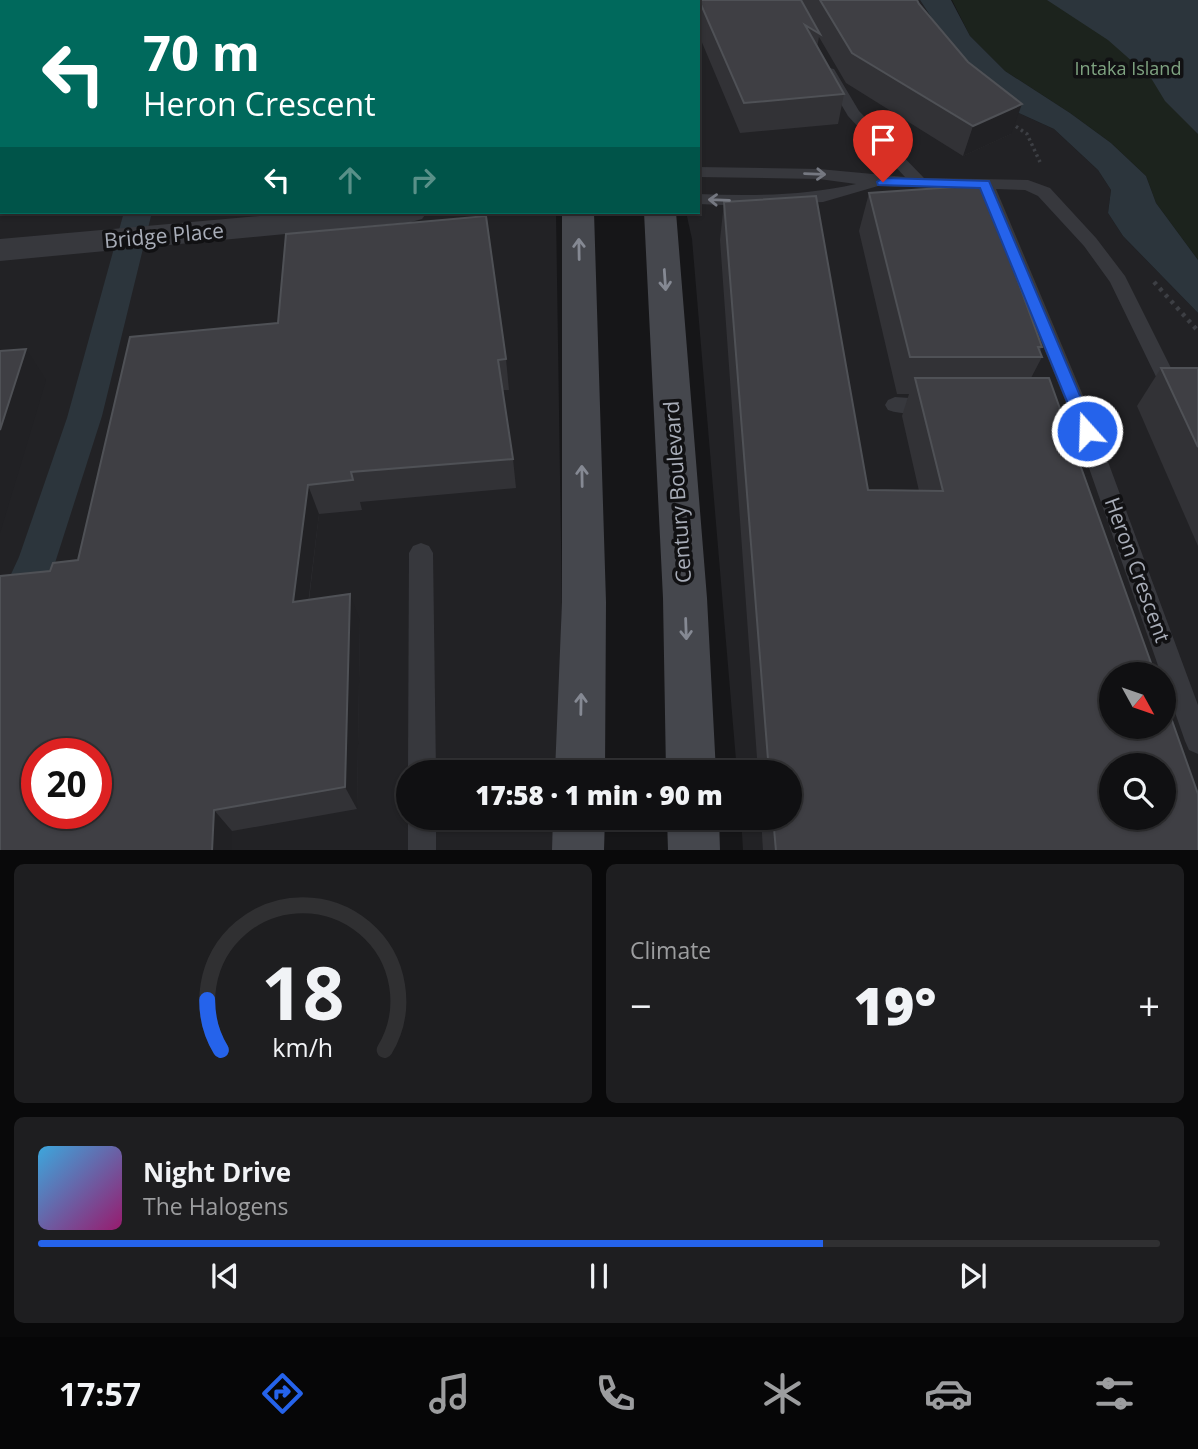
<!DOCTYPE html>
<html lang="en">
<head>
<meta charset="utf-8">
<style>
  body { margin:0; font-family:"Open Sans",sans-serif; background:#1e1e20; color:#f1f3f6; height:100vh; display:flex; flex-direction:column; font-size:26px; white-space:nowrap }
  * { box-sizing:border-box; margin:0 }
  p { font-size:23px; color:#9c9d9f }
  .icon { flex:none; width:38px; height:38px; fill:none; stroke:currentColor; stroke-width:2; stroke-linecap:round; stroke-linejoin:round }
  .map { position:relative; height:850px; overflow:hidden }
  .details { display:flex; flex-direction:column; gap:14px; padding:14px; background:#09090a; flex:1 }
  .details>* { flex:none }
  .top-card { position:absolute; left:0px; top:0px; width:700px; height:214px; box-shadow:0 2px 5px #0004,0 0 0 2px #303032; background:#00695c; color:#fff; overflow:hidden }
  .needle { width:46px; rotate:130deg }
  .buttons { position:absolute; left:1099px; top:662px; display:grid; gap:14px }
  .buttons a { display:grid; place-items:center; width:77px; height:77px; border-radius:50%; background:#101012; box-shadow:0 2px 5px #0004,0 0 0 2px #303032; font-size:35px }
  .speed { position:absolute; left:21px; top:738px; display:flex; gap:14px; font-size:35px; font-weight:700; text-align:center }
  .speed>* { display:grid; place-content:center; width:91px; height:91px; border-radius:50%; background:#101012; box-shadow:0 2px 5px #0004,0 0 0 2px #303032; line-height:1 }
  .speed .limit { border:10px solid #d22; background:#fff; color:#111 }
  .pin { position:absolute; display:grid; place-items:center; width:60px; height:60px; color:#fff; margin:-72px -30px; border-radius:50% 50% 50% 0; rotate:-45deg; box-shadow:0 0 7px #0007 }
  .pin .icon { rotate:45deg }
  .me { position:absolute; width:77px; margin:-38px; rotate:340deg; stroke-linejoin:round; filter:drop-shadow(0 0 5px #0008) }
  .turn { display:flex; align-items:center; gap:24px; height:147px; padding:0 28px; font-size:32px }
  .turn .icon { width:91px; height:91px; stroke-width:2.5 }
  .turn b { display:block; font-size:49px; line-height:60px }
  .lanes { display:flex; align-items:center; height:66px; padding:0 28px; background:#0003; justify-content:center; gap:35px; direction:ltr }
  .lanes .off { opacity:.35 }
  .big { font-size:52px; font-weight:800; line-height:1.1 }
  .details .tile { flex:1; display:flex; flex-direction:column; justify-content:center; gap:10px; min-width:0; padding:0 24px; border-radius:10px; background:#1e1e20 }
  .details .dial { align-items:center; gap:0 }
  .dial svg { height:182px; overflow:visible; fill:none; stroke:#303032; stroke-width:7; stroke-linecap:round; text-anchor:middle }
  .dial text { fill:#f1f3f6; stroke:none }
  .song { display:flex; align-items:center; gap:21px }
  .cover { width:84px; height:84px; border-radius:10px; background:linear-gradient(135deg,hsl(200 70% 55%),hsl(320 70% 35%)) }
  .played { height:7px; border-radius:4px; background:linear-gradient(90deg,#2563eb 70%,#303032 70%) }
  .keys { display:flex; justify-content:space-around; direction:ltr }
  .heat { display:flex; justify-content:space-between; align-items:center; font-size:38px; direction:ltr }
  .details .tiles { flex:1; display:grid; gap:14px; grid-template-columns:1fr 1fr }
  .tile:last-child { grid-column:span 2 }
  .trip { position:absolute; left:396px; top:760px; width:406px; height:70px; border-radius:35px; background:#101012; box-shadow:0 2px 5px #0004,0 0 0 2px #303032; font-weight:800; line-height:70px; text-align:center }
  .tab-bar { display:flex; height:112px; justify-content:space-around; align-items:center; background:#060607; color:#9c9d9f }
  .tab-bar .icon { width:49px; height:49px }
  .tab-bar .current { color:#2563eb }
  .tab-bar b { font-size:32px; color:#f1f3f6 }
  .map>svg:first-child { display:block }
</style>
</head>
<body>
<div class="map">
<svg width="1198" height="851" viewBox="0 0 1198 851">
  <rect width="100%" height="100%" fill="#161618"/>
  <g fill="#222225" fill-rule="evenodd">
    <path d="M0,0h531l-529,2v210h554l6,395 -4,165h-150v45h149l-1,33h-556zM37,754h59v60h-59z"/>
    <path d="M632,0h288l43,66 49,44 42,19 44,41 13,20 -3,23 15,23 75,77v537h-455l-2,-33h48v-45h-52l-45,-533 -6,-27h12v-210zM1111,674h53v52h-53zM1111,765h53v52h-53z"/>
  </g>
  <polygon fill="#1c231d" points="952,0 1198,0 1198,260 1156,203 1146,176 1111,143 1070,113 1005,71 970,36"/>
  <g fill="#2c353c">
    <polygon points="920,0 951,0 970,36 1005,71 1070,113 1111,143 1146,176 1156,203 1198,260 1198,313 1123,236 1108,213 1111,190 1098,170 1054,129 1012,110 963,66"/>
    <polygon points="1047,0 1198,0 1198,134 1165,101 1151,78 1108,40"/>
    <polygon points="124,212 152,212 102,416 0,735 0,598 19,557 67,418"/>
  </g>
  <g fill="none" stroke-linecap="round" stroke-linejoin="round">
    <polyline stroke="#3d3f44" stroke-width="3.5" stroke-dasharray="2.5 3.5" stroke-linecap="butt" points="1011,123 1027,134 1040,162"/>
    <polyline stroke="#3d3f44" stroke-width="4.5" stroke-dasharray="3.5 5" stroke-linecap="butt" points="1154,282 1198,331"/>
    <g fill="#37383d" fill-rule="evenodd">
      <path d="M829,68l5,1 25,42 65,67 104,2 22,8 46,50 29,38 54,108 -3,5 -7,2 -7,-2 -52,-107 -26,-36 -46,-50 -13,-6 -29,-1 91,216 111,300v49l-9,-4 -4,-9 -21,-60v-7h-3l-94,-269 -88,-216 -101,-3 -55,16 -75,4 -50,-2v-10c53,2 106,2 158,-10l-37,-5 -121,-2v-10l121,2 86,8 -57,-61 -26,-44z"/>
      <path d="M895,397l44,3 3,5 -3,5c-14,5 -37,5 -51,0l-3,-5 3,-5z"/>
      <polygon points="421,543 429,546 433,553 436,772 408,772 409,553 413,546"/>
      <rect x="408" y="817" width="28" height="34"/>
    </g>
    <g fill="#37383d" fill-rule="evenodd">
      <rect x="354" y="0" width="24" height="2"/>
      <polygon points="304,212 427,212 422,219 411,222 0,261 0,239"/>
    </g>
    <g fill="#45474d" fill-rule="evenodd">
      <rect x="536" y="0" width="24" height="2"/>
      <polygon points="598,0 622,0 623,2 598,2"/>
      <polygon points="562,212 594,212 606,602 605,772 555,772 562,602"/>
      <polygon points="644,212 676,212 707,598 716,772 666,772 663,598"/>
      <polygon points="553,817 605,817 604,851 552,851"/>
      <polygon points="667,817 719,817 720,851 668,851"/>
    </g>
  </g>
  <g fill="#323236">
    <polygon points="684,0 917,0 1011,134 963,156 846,83 819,37 817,47 844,94 838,124 740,133 698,33 698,2 685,2"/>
    <polygon points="869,193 1042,347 1040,351 1042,357 1031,378 1198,851 763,851 761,817 789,817 789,772 758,772 720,240 724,202 868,490 919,491 902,416 909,394 897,394 859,231"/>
    <polygon points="130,337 506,359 509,390 502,390 513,459 516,488 360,502 362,510 319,514 309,600 360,621 357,809 232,831 232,851 0,851 50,571 78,560"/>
    <polygon points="1161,368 1198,368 1198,546 1137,406"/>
  </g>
  <g fill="#212124">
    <polygon points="1022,104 1011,134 963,156 973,126"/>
    <polygon points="26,349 46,380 0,533 0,430"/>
    <polygon points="308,485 319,514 305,629 293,602"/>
    <polygon points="350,594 360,621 357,809 345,787"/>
    <polygon points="214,810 232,831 232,851 212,851"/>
  </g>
  <g fill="#3f3f44" stroke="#4f5156" stroke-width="2" fill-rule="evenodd">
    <polygon points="699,0 801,0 820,34 805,25 844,94 744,103"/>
    <polygon points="820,0 917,0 919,4 968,62 1022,104 973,126 852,53"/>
    <polygon points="983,185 1042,347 1038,347 1042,357 910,357 869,193"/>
    <path d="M816,196l52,294 75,1 -28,-113h134l106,296h-44v52h53v-28l34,96v57h-422l-3,-34h16v-45h-20l-45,-570zM1111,765h53v52h-53z"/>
    <path d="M486,216l20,143 -8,1 15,99 -162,13 2,8 -45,5 -15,117 57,-8 -5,193 -131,23 -2,41h-212v-275l50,-5 3,-8 25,-3 52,-223 148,-14 8,-89zM37,754h59v60h-59z"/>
    <polygon points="26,349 0,430 0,351"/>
    <polygon points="1161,368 1198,368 1198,447"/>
  </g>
  <defs><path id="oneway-shaft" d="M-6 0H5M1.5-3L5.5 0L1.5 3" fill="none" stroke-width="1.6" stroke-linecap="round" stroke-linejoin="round" transform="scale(1.75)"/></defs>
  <g stroke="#757881">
    <use href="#oneway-shaft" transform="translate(815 174) rotate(2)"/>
    <use href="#oneway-shaft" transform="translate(719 200) rotate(-178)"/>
  </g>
  <g stroke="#858993">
    <use href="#oneway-shaft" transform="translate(579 249) rotate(-91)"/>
    <use href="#oneway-shaft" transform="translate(665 280) rotate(86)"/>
    <use href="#oneway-shaft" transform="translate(582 476) rotate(-91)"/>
    <use href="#oneway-shaft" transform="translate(686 629) rotate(88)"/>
    <use href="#oneway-shaft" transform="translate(581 704) rotate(-89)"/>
  </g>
  <polygon fill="#2563eb" stroke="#184099" stroke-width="2" points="883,178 989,181 1095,431 1092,435 1081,435 1079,431 980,188 878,185 877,182"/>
  <g text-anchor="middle" stroke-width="7" stroke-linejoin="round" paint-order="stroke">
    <g font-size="18" fill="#7fa381" stroke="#111113">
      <text x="1128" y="75">Intaka Island</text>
    </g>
    <g font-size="21" fill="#a8adb8" stroke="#111113">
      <text transform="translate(164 236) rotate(-5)" y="7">Bridge Place</text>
      <text transform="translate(678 492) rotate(-94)" y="7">Century Boulevard</text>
      <text transform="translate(1137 570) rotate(70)" y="7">Heron Crescent</text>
    </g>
  </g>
</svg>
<div class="buttons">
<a><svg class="needle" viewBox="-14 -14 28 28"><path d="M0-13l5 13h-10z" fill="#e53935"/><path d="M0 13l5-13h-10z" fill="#9c9d9f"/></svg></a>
<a><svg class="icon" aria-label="search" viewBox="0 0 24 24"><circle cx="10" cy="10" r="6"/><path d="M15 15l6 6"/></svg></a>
</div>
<div class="speed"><div class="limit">20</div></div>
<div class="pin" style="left:883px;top:182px;background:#d93025"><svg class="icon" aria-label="arrive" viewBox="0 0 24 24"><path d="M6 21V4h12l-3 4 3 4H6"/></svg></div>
<svg class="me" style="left:1087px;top:431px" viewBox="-20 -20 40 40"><circle r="17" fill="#2563eb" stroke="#fff" stroke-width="3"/><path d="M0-11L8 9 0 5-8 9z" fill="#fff"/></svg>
<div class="trip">17:58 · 1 min · 90 m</div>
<div class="top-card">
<div class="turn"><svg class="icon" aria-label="left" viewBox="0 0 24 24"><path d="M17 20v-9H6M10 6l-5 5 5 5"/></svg><div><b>70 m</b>Heron Crescent</div></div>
<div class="lanes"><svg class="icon" aria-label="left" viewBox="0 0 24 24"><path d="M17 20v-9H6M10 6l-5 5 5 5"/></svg><svg class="icon off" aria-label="ahead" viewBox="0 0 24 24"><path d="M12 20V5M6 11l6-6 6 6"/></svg><svg class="icon off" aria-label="right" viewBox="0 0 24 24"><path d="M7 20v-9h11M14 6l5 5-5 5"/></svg></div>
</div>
</div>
<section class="details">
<div class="tiles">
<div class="tile dial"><svg viewBox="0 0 100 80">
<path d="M14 69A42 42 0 1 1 86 69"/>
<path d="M14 69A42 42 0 0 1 8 47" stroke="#2563eb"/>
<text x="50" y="56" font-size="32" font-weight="700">18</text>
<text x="50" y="72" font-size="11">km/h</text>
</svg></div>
<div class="tile"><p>Climate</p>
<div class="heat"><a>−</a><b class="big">19°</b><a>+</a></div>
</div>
<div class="tile">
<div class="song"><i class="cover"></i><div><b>Night Drive</b><p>The Halogens</p></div></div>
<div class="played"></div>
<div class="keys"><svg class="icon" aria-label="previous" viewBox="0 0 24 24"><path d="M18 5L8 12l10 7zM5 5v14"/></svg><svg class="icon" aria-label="pause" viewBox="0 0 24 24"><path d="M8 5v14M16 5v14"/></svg><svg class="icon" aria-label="next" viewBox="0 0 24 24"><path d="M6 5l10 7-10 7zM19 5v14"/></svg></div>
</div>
</div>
</section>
<nav class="tab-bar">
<b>17:57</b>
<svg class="icon current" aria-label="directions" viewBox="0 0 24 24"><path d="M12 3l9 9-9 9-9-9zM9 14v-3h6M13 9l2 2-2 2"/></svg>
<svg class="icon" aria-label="music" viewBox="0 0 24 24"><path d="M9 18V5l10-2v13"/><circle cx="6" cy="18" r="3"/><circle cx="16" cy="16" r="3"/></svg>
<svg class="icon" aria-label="phone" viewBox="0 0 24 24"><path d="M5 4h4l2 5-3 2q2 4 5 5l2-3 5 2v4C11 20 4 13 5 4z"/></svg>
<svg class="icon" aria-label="climate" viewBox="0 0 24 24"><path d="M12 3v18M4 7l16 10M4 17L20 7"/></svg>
<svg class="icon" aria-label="car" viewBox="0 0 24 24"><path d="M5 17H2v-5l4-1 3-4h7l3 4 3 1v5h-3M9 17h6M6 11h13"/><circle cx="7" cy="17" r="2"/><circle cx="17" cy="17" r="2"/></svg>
<svg class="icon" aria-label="filters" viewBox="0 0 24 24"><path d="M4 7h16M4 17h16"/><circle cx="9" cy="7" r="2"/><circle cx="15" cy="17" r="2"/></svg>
</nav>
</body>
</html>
